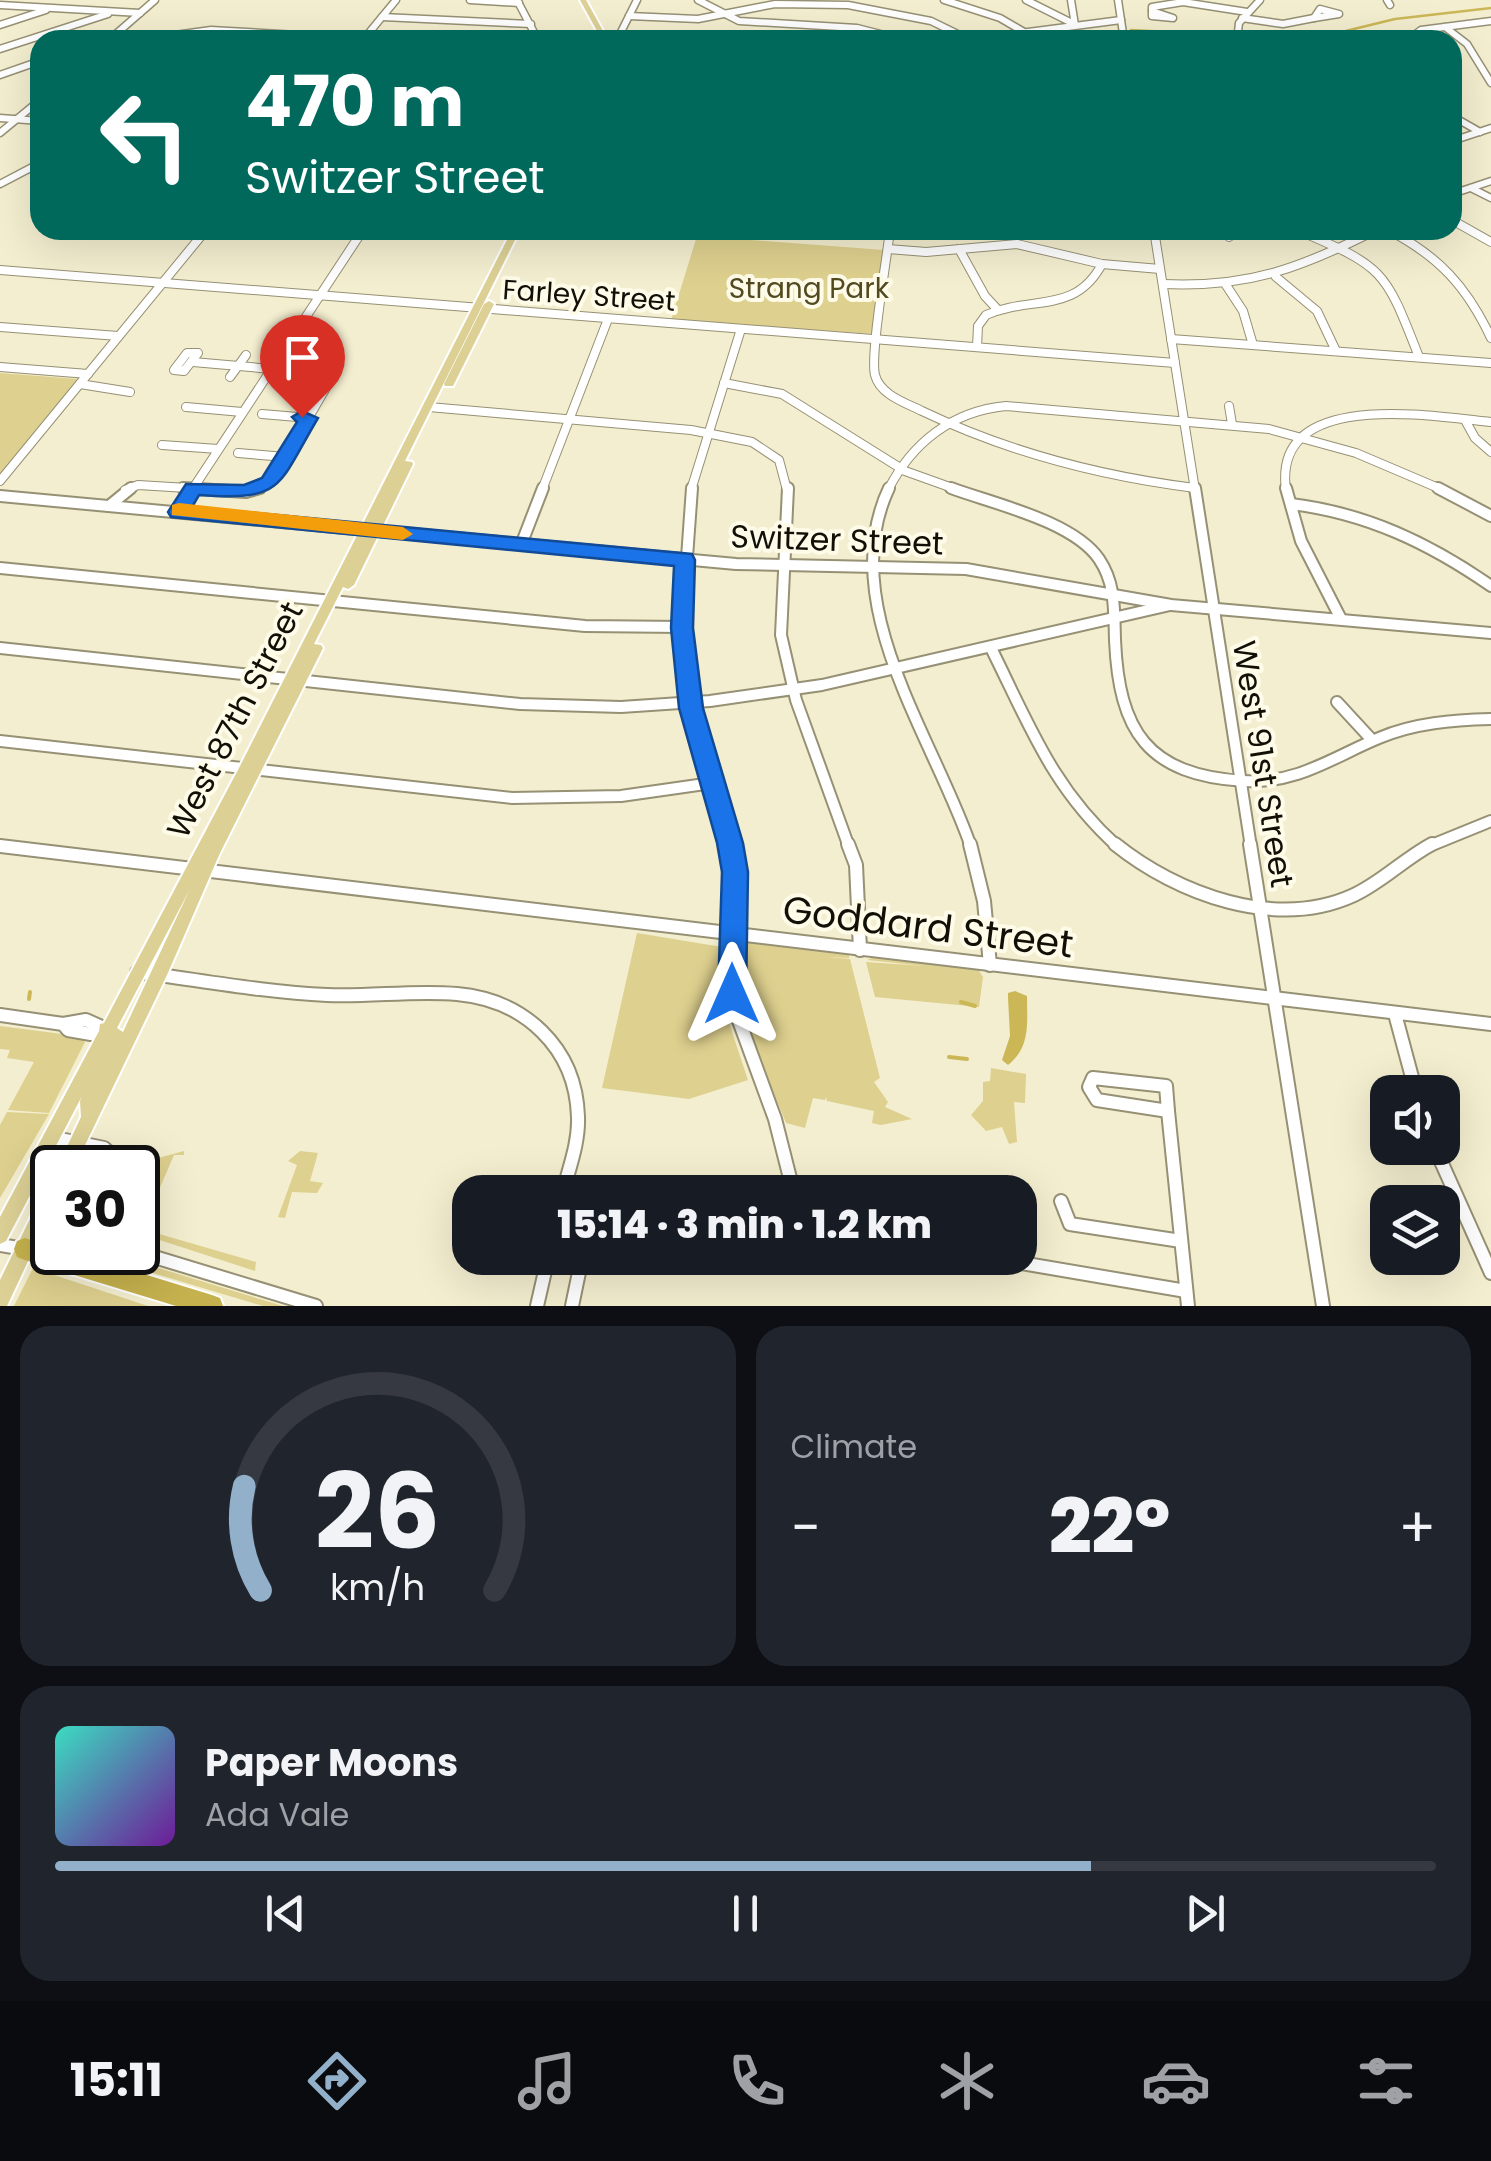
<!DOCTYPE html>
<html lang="en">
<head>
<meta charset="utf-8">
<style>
  body { margin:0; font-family:Poppins,sans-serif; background:#20242c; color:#f1f3f6; height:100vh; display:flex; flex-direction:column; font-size:38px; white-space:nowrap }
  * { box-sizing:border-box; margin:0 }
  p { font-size:32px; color:#9ea1a6 }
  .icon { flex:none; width:55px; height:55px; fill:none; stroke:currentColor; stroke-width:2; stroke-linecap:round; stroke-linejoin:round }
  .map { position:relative; height:1306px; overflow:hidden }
  .sheet { display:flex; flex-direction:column; gap:20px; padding:20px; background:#0d0f14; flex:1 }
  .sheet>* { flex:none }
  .hud { position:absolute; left:30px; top:30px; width:1432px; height:210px; border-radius:30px; box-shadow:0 10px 40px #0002; background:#00695c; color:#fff; overflow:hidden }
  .controls { position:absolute; left:1370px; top:1075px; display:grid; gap:20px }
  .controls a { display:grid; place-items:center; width:90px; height:90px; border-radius:20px; background:#171b24; box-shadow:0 10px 40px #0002; font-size:50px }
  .speed { position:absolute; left:30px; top:1145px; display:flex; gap:20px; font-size:50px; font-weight:700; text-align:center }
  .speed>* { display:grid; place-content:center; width:130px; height:130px; border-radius:50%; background:#171b24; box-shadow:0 10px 40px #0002; line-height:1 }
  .speed .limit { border:5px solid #111; border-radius:15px; background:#fff; color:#111 }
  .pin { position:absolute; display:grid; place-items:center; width:85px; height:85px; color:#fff; margin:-102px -42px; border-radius:50% 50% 50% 0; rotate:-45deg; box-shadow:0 0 10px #0007 }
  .pin .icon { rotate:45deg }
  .me { position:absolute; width:110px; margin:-55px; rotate:0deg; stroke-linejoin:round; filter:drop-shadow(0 0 8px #0008) }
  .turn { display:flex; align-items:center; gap:35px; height:210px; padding:0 50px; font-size:45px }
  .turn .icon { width:130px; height:130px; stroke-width:2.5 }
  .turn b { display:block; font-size:70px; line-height:85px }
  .big { font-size:75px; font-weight:800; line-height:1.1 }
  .sheet .widget { flex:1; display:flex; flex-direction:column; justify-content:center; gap:15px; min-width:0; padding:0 35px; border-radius:30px; background:#20242c }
  .sheet .dial { align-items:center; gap:0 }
  .dial svg { height:260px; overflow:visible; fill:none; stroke:#363941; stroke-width:7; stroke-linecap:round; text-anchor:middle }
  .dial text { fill:#f1f3f6; stroke:none }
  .song { display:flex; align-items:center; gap:30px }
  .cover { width:120px; height:120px; border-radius:15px; background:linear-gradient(135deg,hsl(170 70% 55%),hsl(280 70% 35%)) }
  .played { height:10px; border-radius:5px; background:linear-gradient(90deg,#92b0ca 75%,#363941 75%) }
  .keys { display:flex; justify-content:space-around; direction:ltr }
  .heat { display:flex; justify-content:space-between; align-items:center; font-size:55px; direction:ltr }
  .sheet .tiles { flex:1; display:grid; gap:20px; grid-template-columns:1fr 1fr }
  .widget:last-child { grid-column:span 2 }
  .trip { position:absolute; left:452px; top:1175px; width:585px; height:100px; border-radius:30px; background:#171b24; box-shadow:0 10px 40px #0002; font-weight:800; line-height:100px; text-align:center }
  .tab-bar { display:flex; height:160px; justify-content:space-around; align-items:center; background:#090b0e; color:#9ea1a6 }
  .tab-bar .icon { width:70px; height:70px }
  .tab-bar .current { color:#92b0ca }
  .tab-bar b { font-size:45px; color:#f1f3f6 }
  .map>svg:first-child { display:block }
</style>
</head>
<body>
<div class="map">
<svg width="1491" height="1306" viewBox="0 0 1491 1306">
  <rect width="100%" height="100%" fill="#f4eed0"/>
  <g fill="#ded08e">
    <polygon points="697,236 884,250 874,334 671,320"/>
    <polygon points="0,373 78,379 0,473"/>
    <polygon points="637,933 722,947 725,1011 748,1080 689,1099 602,1088"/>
    <path d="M746,942l103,12v4l-23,-1 24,2 30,119 -6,4 14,20 -3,5 27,12 -31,6 -9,-2 2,-12 -47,-10 -1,-4 -1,3 -12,-2 -8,30 -19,-5c-15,-39 -64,-141 -42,-178l-3,-2z"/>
    <polygon points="874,957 978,969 983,977 979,1007 875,997 866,962 925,966 867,960"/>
    <polygon points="0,1026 78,1036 85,1042 49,1113 8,1110 34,1062 7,1058 10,1050 0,1049"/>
    <polygon points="991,1068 1026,1074 1025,1103 1014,1102 1017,1142 1009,1144 1002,1127 986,1131 971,1115 983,1101 983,1082 990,1081"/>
    <polygon points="7,1112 49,1114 0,1198 0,1125"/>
    <path d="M184,1151v4h-10l-32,74 114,33 -1,9 -117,-38c-1,-25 9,-45 2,-70z"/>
    <polygon points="300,1151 318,1153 310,1181 323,1183 317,1193 292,1192 285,1218 278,1217 297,1165 288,1161"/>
    <polygon points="983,1176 1029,1183 1030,1237 1020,1235 1020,1192 975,1192 975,1188 966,1186 964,1180 984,1182"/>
    <polygon points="86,1253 119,1253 129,1259 283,1306 263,1306"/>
    <polygon points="33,1268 148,1306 14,1306"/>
  </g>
  <path fill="#cbb756" d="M1015,991l12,5c0,26 4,51 -19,69l-6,-5 8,-24 -2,-38v-5z"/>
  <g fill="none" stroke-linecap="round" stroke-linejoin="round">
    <g stroke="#cbb756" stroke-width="2.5">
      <polyline points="1131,30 1231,35"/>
      <polyline points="1241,35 1321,37 1395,19 1491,8"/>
      <polyline points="1063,40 1115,32"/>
    </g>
    <g stroke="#cbb756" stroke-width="4">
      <polyline points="29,999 30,992"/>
      <polyline points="961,1002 975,1006"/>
      <polyline points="949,1057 967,1059"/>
    </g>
    <g stroke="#969074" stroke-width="9">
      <g id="minor-far3">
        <polyline points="470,0 519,3"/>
        <polyline points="517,0 538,40"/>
        <polyline points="698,0 739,21 857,28 904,40"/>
        <polyline points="944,0 1000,18 1024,32"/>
        <polyline points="1026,0 1074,24"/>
        <polyline points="1071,0 1075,25"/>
        <polyline points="1118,0 1124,40"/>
        <polyline points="1387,0 1390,5"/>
        <polyline points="0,5 140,13"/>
        <polygon points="1320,9 1339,14 1314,18"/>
        <polygon points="1152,11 1173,18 1152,16"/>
        <polyline points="1152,11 1152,7 1183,2 1247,12"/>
        <polyline points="629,16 698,19 775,4 848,5 931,21 970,40"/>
        <polyline points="382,17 531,24"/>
        <polyline points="1242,18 1283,24 1314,18"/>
        <polyline points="0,25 46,10"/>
        <polyline points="1445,27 1467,44 1491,83"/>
        <polyline points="109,40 155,0"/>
        <polyline points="139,40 211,30 385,40"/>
        <polyline points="363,40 396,0"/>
        <polyline points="617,40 637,0"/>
        <polyline points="967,40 1121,20"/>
        <polyline points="1237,40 1239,23 1260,0"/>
        <polyline points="1408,40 1421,30 1491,21"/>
        <polyline points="0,49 108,14"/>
        <polyline points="0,75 40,61"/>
        <polyline points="1452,116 1480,132"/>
        <polyline points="0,118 40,121"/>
        <polyline points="0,133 40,100"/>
        <polyline points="1452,141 1491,128"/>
        <polyline points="0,184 40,163"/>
        <polyline points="1471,188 1491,198"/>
        <polyline points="1452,194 1491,181"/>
      </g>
    </g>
    <g stroke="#969074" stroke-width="10">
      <g id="minor-far2">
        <polyline points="1452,220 1491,242"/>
        <polyline points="116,230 167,234 170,230"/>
        <path d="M890,230c-3,28 -20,124 -15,145 5,20 31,28 47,36 88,42 177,65 273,77"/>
        <polyline points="1127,230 1155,233"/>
        <polyline points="1154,230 1195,490"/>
        <polyline points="1227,230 1229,237"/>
        <path d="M1297,230c88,37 88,40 122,127"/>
        <path d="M1388,230c51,26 79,57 103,108"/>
        <polyline points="888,249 926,252 1017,244 1102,264 1160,269"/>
        <polyline points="959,249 985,296 998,310"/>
        <polyline points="0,270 1175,363"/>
        <polyline points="1276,277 1317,311 1336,351"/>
        <path d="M1163,284c85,4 138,-16 213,-54"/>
        <polyline points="1226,285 1243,311 1253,345"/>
        <polyline points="0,327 118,336"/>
        <polyline points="1171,339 1491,363"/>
        <path d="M977,347l1,-21 8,-11c45,-20 89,0 116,-51"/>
        <polygon points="187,353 198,353 184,371 174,370"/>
        <polyline points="193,362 272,369"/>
        <polyline points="0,367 88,374"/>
        <polyline points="230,377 246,355"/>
        <polyline points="724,383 782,394 905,471 958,490"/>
        <polyline points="80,384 130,392"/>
        <polyline points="1229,406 1232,424"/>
        <polyline points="186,407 242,412"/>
        <polyline points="429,407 691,430 752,442 779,460 787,490"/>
        <polyline points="262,414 309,418"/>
        <polyline points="1465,420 1475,438 1491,452"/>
        <polyline points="162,445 218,449"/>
        <polyline points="238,453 285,457"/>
        <polyline points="0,481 206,230"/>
        <polyline points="125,490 138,485 221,490"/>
        <polyline points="192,490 363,230"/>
        <polyline points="251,490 274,477 327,386 315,377 269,373"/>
        <polyline points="542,490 608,319"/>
        <polyline points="691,490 741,329"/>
        <path d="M888,490c24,-47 64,-79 118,-84l263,23 87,24 87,37"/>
        <path d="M1286,490c-14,-102 145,-74 205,-68"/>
      </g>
    </g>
    <g stroke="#969074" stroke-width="14">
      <g id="minor-far1">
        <polyline points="183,488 246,492 260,488"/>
        <polyline points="692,488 682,627 691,708 730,847"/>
        <polyline points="788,488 781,635 796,700 849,847"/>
        <path d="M889,488c-55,116 46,252 82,359"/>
        <path d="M951,488c43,16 122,33 148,71 17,25 15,52 16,81 4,91 32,135 129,141 54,3 89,-24 135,-43 35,-15 74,-18 112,-19"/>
        <polyline points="1195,488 1251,847"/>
        <polyline points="1286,488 1301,541 1341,619"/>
        <polyline points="1438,488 1491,516"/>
        <polyline points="0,496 736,564 966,569 1171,605 1491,633"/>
        <path d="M1291,504c75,9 138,39 200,82"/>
        <polyline points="109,506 131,488"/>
        <polyline points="178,512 194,488"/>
        <polyline points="521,545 543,488"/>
        <polyline points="0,568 585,626 682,627"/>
        <polyline points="0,648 520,704 621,707 710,701 822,685 1170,605"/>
        <path d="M991,648c38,76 61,140 127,199"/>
        <polyline points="1337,702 1372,740"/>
        <polyline points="0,741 512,798 621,796 712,783"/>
        <polyline points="0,846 6,847"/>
        <polyline points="1427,847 1491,821"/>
      </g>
    </g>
    <g stroke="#969074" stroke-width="16">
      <g id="minor">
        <polyline points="729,844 736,906 730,965 734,1007 775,1119 793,1190"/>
        <polyline points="848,844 856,865 860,950"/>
        <polyline points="970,844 984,901 990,965"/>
        <path d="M1115,844c62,50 161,87 239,51 28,-13 50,-36 78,-51"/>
        <polyline points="1250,844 1323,1306"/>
        <polyline points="0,846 1491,1024"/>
        <path d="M137,972c63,8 126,20 190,23 43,2 87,-5 130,-1 67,6 119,53 121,123 1,26 -9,51 -15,75"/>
        <polyline points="1395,1014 1416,1092"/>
        <polyline points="0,1015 63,1024 68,1030 91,1034 106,1029"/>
        <polyline points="63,1024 86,1020 106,1029"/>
        <polygon points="1093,1078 1166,1086 1168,1111 1097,1100 1089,1087"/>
        <polyline points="1168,1111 1188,1306"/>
        <polyline points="50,1137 104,1148 126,1168"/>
        <polyline points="1435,1148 1491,1273"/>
        <polyline points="596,1192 597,1188 634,1192"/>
        <polyline points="1061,1201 1070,1224 1181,1241"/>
        <polyline points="0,1245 24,1249"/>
        <polyline points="138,1252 316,1306"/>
        <polyline points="992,1258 1186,1291"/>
        <polyline points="537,1306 548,1258"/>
        <polyline points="572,1306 582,1258"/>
      </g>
    </g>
    <g stroke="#fff" stroke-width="4">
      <g id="major">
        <polygon points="580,0 586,0 608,40 602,40"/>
        <path d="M512,230h8l-115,231 7,1 1,2 -59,121 -6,4 -5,-2 -29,57 7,1 2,3 -103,205 -53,122 -93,193h-17l24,-51 -1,-16 2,-5 -76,145 -6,3v-27l99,-186 1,-7 4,-1 135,-255zM190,889l-67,143 -6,-4z"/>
        <polygon points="489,301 494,304 453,386 445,386 444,384 484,304"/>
        <polygon points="52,1183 52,1210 7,1306 0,1306 0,1280 46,1186"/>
      </g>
    </g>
    <g stroke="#fff" stroke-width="4">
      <polygon id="highway" points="25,1238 52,1247 52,1252 72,1252 212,1295 220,1298 223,1306 176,1306 25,1260 17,1257 14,1249 17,1241"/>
    </g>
    <use href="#minor-far3" stroke="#fff" stroke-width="6"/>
    <use href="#minor-far2" stroke="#fff" stroke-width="8"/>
    <use href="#minor-far1" stroke="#fff" stroke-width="10"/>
    <use href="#minor" stroke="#fff" stroke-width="12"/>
    <use href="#major" fill="#dcd094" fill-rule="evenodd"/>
    <use href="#highway" fill="#c5b14d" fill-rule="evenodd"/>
  </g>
  <path fill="#1a73e8" stroke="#114b97" stroke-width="2.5" d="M302,411l16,7c-41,69 -33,83 -119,77l-7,12 500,47 3,6 -2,68 10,80 40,135 5,29 -2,122 -4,9 -10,4 -10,-4 -4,-9 4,-122 -5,-29 -38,-135 -8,-80 3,-62 -503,-49 -3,-5 18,-28 58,1 18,-7 35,-56 -5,-5z"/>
  <polygon fill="#f59e0b" points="179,503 403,527 413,534 403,540 172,515 172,505"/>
  <g text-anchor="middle" stroke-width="8" stroke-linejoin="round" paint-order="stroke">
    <g font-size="28" fill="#524a21" stroke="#fffbe9">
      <text x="809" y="298">Strang Park</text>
    </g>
    <g font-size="28" fill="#121006" stroke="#fffbe9">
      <text transform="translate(589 295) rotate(4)" y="10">Farley Street</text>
    </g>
    <g font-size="32" fill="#121006" stroke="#fffbe9">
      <text transform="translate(837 540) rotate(2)" y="11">Switzer Street</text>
      <text transform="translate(235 720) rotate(-63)" y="11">West 87th Street</text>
      <text transform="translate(1263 764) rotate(81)" y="11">West 91st Street</text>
    </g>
    <g font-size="38" fill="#121006" stroke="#fffbe9">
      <text transform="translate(928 927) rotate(7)" y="13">Goddard Street</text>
    </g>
  </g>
</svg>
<div class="controls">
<a><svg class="icon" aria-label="sound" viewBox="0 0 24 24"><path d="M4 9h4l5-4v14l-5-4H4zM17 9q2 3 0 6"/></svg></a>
<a><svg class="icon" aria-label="layers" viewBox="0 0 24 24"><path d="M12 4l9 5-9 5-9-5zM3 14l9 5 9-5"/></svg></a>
</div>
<div class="speed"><div class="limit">30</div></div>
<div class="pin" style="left:302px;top:417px;background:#d93025"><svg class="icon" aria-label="arrive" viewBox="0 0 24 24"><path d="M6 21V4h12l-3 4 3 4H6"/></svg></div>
<svg class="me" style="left:732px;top:994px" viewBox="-20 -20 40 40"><path d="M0-17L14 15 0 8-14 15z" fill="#1a73e8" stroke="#fff" stroke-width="4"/></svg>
<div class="trip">15:14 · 3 min · 1.2 km</div>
<div class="hud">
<div class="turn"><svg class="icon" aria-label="left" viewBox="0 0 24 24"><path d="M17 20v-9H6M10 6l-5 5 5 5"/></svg><div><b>470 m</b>Switzer Street</div></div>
</div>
</div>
<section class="sheet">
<div class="tiles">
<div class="widget dial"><svg viewBox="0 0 100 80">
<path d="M14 69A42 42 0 1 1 86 69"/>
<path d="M14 69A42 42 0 0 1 9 37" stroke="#92b0ca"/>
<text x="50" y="56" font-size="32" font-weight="700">26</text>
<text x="50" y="72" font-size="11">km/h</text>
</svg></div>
<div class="widget"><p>Climate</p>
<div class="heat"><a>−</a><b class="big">22°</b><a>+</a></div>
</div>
<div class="widget">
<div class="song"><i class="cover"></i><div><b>Paper Moons</b><p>Ada Vale</p></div></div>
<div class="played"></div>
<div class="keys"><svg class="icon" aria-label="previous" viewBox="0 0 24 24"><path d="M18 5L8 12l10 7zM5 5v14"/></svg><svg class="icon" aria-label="pause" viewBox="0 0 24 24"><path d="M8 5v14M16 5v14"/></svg><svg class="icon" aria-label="next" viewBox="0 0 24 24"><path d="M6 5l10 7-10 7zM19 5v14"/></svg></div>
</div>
</div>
</section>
<nav class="tab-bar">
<b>15:11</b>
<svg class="icon current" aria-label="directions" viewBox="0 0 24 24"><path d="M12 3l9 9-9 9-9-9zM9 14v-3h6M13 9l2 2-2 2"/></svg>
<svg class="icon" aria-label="music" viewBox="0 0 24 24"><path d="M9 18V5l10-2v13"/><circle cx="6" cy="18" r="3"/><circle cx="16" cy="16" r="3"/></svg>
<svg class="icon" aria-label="phone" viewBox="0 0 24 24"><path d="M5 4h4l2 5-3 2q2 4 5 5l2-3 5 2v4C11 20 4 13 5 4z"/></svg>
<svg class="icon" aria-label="climate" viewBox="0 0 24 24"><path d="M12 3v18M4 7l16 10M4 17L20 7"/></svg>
<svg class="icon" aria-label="car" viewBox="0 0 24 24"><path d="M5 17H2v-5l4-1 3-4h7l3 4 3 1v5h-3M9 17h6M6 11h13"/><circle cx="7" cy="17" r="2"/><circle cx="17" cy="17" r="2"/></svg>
<svg class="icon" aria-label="filters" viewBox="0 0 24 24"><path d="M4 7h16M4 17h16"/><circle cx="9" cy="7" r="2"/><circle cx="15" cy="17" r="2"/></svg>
</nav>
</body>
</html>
